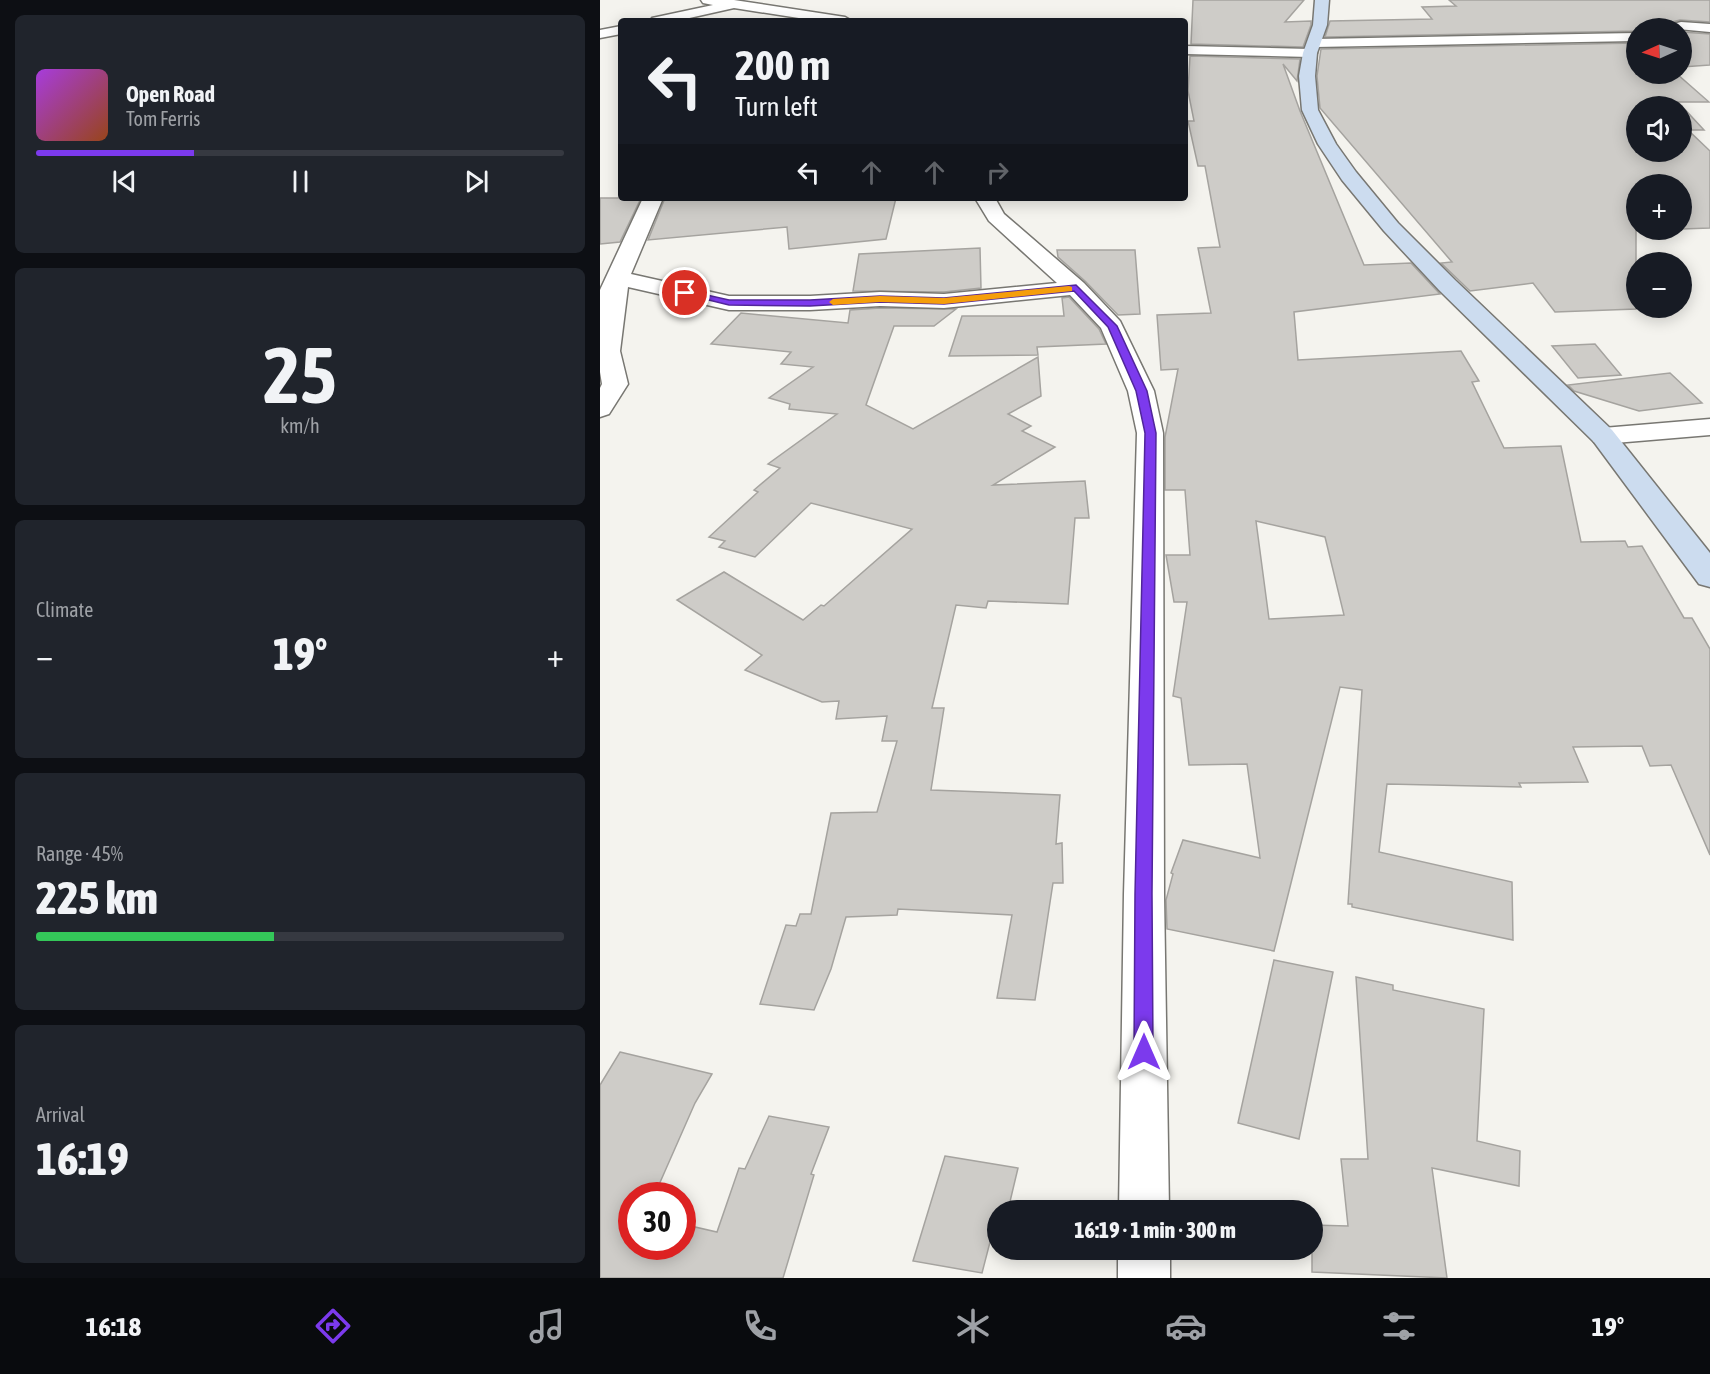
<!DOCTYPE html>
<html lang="en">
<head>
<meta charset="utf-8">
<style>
  body { margin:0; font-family:"Asap Condensed",sans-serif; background:#20242c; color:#f1f3f6; height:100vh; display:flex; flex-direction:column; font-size:22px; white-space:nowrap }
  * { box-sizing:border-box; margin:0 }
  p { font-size:20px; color:#9ea1a6 }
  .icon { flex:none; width:33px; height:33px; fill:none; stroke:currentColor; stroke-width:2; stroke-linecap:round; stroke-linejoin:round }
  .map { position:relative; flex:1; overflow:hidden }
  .side { display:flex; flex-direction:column; gap:15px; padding:15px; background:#0d0f14; width:600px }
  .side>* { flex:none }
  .hud { position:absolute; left:18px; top:18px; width:570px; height:183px; border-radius:6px; box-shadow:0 3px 15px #0003; background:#171b24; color:#f1f3f6; overflow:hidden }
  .needle { width:39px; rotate:267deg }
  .tools { position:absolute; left:1026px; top:18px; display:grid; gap:12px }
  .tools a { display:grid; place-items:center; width:66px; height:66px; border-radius:50%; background:#171b24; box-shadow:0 3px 15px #0003; font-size:30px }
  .speed { position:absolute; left:18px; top:1182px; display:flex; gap:12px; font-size:30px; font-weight:700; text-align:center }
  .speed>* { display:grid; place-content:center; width:78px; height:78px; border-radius:50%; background:#171b24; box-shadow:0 3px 15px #0003; line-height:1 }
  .speed .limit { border:9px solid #d22; background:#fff; color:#111 }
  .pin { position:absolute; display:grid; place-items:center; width:51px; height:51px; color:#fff; margin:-26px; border:3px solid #fff; border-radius:50%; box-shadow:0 2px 6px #0007 }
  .me { position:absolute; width:66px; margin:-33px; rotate:0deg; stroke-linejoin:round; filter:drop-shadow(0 0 4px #0008) }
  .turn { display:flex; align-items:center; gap:21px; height:126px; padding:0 18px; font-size:27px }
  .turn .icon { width:78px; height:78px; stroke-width:2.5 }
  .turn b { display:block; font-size:42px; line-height:51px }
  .lanes { display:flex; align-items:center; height:57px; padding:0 18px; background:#0003; justify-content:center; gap:30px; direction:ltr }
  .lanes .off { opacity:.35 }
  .big { font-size:45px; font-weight:800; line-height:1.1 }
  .side .card { flex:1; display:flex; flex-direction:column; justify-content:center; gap:9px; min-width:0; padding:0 21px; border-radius:9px; background:#20242c }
  .side .dial { align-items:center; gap:0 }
  .dial b { font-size:78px; line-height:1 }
  .song { display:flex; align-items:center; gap:18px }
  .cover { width:72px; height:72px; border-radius:9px; background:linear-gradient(135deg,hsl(280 70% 55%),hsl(20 70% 35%)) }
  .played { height:6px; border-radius:3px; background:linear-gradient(90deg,#7c3aed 30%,#363941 30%) }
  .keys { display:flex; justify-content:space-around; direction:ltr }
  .heat { display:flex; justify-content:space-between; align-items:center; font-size:33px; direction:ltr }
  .charge { height:9px; border-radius:4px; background:linear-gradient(90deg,#34c759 45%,#363941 0) }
  .trip { position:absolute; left:387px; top:1200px; width:336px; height:60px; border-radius:30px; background:#171b24; box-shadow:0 3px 15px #0003; font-weight:800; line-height:60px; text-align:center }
  .dock { display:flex; height:96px; justify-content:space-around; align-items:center; background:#090b0e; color:#9ea1a6 }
  .dock .icon { width:42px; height:42px }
  .dock .current { color:#7c3aed }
  .dock b { font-size:27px; color:#f1f3f6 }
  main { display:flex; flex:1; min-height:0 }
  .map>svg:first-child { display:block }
</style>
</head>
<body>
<main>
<section class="side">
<div class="card">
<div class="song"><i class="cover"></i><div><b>Open Road</b><p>Tom Ferris</p></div></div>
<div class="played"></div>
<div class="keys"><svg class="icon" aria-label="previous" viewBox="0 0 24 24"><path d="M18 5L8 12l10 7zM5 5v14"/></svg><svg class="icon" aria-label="pause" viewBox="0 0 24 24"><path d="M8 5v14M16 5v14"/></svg><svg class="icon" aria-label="next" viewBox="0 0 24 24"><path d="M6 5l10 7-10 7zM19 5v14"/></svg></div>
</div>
<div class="card dial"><b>25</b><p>km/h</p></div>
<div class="card"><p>Climate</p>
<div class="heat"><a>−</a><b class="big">19°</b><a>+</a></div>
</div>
<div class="card"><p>Range · 45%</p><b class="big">225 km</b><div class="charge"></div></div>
<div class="card"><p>Arrival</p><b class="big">16:19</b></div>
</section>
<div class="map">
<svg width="1110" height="1278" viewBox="0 0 1110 1278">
  <rect width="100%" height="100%" fill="#f4f3ee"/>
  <g fill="#ceccc8" stroke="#a5a39f" stroke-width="1.5" fill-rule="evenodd">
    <polygon points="593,0 704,0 685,22 711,21 711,25 703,47 591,44"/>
    <polygon points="849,0 1110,0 1110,22 1080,20 1068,23 1065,28 1036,28 1036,31 725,37 730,21 832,19 822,7 856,6"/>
    <polygon points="1082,32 1110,34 1110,65 1082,67"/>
    <path d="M1036,43v31h41l32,28h-31l26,28h-16l22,21v77l-28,1v-45h-46v46h43l-43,1v78l-81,3 -22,-29 -63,8 -29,-28 11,-1 -132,-154 -3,-32 4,-27zM1036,106h46v46h-46z"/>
    <path d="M590,56l110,3 -3,22 -14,-17 17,47 64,154 47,-2 29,31 -146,18 4,48 163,-9 18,30 -7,1 32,66 57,-2 20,96 44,-1 3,6 14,-1 42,72h8l18,31v206l-39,-90 -21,1 -8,-20 -69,1 15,35 -69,1 2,4 -134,-3 -8,68 133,30 1,58 -161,-33v-3h-4l14,-214 -22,-3 -66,264 -107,-22 -1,-29 7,-26 -2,-1 12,-33 77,18 -13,-94 -58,1 -8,-67 -8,-2 14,-94h-13l-8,-47h24l-5,-65h-20v-53l13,-68 -17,1 -4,-55 54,-2 -13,-65 22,-1 -15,-81h-7l-10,-45h6l-6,-30zM656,521l69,16 19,78 -75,4z"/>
    <polygon points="0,198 41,198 20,242 0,244"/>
    <polygon points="65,198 296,198 286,239 189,249 187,227 48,240"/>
    <polygon points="380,248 381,288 344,292 253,291 259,254"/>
    <polygon points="457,250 535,250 540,314 518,315 485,281 458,257"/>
    <polygon points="469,297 499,329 506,344 437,347 438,355 349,356 362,316 464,316 462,298"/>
    <polygon points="280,308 356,309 334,326 294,326 266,405 313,429 438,357 441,396 408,414 431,426 422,431 455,447 393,485 485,481 489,518 475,518 468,604 388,601 386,608 356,605 332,708 344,708 331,790 460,795 456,844 462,843 463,883 453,883 435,1000 397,998 412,915 298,909 297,915 246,917 231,969 214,1010 160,1004 186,925 196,926 200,914 211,914 231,813 277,812 297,741 282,741 287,716 236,719 239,701 222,702 145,670 162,655 77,600 124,572 203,620 221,605 224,606 312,529 211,503 155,557 119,547 125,541 109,537 158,492 154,490 180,468 168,464 237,414 189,409 190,404 169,398 213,367 181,364 191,352 111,344 141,313 248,323 250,310"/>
    <polygon points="995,344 1021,375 978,378 952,346"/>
    <polygon points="1070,373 1102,403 1039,411 974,391 968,385"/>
    <polygon points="674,960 733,972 699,1139 638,1123"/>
    <polygon points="756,977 793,985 793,990 884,1009 877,1141 920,1151 919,1186 832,1168 847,1278 712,1272 712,1225 748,1226 741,1159 768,1159"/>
    <polygon points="20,1052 112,1074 95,1103 54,1196 32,1196 32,1246 82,1246 82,1224 117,1232 139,1168 145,1169 169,1116 229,1127 211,1174 214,1175 183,1278 0,1278 0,1085"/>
    <polygon points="345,1156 418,1168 408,1210 398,1210 398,1243 390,1242 382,1273 313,1261"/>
  </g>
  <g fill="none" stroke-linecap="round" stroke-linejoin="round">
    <g stroke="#787772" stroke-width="3">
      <g id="street">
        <polygon points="101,0 134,0 245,17 252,21 218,21 134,8 76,21 50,21 52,18 113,5 103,3"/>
        <polygon points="1081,22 1110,24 1110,32 1067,28 1069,25"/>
        <polygon points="21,26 21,34 0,38 0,30"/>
        <polygon points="1036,33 1036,41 715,47 708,43 715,39"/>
        <polygon points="585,46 710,49 717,53 710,57 585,54"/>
        <polygon points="43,198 63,198 31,274 129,296 210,296 280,292 344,294 457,283 389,221 375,198 395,198 404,214 484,283 520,321 554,391 563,433 564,894 569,1210 519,1210 524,894 537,433 528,391 501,328 470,295 344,308 280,306 210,310 129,310 28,287 20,351 28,384 9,414 0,417 0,388 2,384 0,372 0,290"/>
        <polygon points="1110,419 1110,435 1003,444 994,442 990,436 994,430 1003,428"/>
        <rect x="518" y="1250" width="52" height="28"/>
      </g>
    </g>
    <g stroke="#787772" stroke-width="3">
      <polygon id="secondary" points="715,0 729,0 727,25 717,53 715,76 718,110 736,144 756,172 798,223 855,280 1012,430 1110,553 1110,587 1099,584 994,442 839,290 784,231 742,180 718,144 702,110 699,76 703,53 713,25"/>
    </g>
    <use href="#street" fill="#fff" fill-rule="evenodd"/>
    <use href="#secondary" fill="#ccdcef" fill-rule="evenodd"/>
  </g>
  <polygon fill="#7c3aed" stroke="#51269a" stroke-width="1.5" points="476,285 517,326 547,391 556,433 552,894 553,1052 551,1058 544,1061 537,1058 534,1052 535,894 545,433 536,391 508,327 474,291 344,304 280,302 210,306 129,305 80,293 85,290 129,300 210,300 280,296 344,298"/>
  <polygon fill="#f59e0b" points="469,286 472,287 472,291 344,304 280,302 233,305 229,302 233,299 280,296 344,298"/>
</svg>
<div class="tools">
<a><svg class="needle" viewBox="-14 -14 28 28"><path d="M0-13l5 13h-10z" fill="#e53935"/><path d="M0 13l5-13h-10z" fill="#9ea1a6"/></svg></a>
<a><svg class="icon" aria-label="sound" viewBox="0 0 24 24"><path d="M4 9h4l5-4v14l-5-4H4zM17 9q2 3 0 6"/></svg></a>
<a>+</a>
<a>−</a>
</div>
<div class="speed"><div class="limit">30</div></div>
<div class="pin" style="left:85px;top:293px;background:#d93025"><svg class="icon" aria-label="arrive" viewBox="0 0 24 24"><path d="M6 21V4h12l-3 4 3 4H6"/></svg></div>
<svg class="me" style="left:544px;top:1052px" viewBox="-20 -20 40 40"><path d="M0-17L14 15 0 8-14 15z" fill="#7c3aed" stroke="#fff" stroke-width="4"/></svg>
<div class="trip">16:19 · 1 min · 300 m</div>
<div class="hud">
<div class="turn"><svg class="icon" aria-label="left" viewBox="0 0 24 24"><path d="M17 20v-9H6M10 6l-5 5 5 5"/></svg><div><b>200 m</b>Turn left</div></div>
<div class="lanes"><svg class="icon" aria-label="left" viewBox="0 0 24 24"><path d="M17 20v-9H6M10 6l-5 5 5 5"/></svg><svg class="icon off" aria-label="ahead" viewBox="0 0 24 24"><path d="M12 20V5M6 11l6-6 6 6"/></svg><svg class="icon off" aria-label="ahead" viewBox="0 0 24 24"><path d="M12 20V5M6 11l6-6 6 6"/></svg><svg class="icon off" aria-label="right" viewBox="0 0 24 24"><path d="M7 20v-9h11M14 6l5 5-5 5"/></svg></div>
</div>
</div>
</main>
<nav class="dock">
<b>16:18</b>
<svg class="icon current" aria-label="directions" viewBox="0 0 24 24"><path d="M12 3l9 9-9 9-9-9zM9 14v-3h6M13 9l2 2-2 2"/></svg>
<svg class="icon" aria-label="music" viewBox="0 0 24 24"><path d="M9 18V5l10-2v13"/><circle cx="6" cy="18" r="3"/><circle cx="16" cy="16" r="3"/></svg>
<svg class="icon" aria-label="phone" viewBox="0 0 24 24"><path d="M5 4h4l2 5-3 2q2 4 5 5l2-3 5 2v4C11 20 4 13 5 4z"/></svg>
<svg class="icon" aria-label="climate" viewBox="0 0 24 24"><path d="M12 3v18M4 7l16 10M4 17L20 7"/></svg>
<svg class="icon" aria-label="car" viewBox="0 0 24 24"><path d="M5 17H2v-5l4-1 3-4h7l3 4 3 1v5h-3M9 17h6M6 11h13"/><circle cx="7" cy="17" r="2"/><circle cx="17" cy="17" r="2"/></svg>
<svg class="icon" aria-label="filters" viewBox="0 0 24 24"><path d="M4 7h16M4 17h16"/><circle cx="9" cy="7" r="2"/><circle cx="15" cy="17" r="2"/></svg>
<b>19°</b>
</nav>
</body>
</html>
